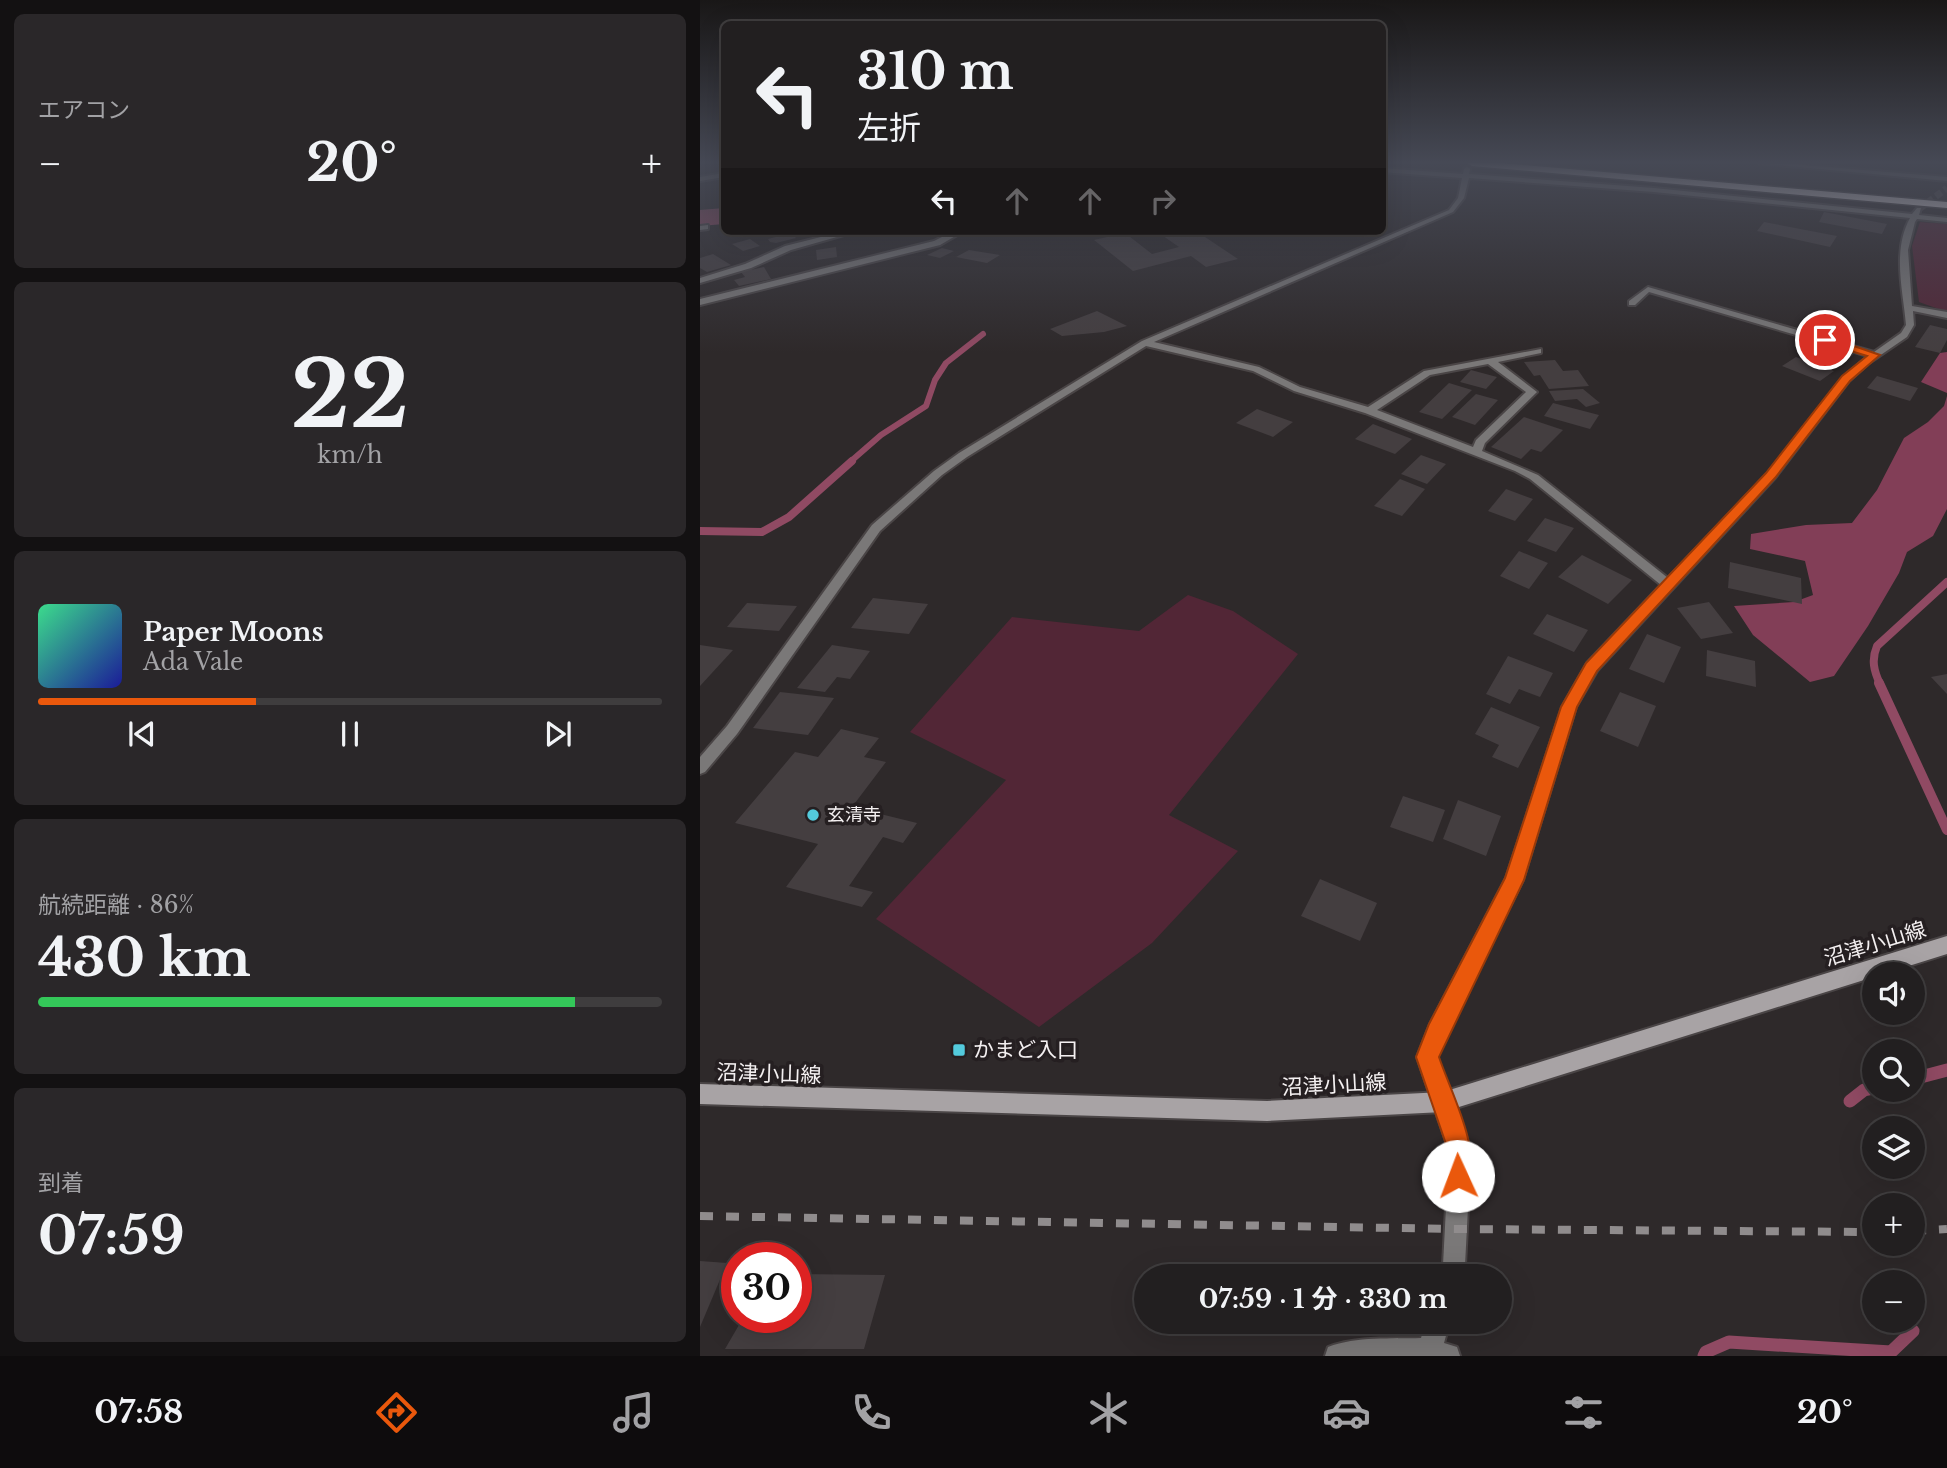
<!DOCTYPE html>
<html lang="ja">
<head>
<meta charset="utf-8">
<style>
  body { margin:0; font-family:"Libre Baskerville","Noto Sans JP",serif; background:#2a2729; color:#f1f3f6; height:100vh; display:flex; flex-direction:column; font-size:26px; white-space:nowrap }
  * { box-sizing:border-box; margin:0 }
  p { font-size:23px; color:#a2a2a5 }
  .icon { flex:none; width:38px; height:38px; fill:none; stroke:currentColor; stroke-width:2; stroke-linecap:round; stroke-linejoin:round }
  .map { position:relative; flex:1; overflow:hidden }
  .details { display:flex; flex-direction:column; gap:14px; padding:14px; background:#131112; width:700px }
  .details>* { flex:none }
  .banner { position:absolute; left:21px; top:21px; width:665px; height:214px; border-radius:10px; box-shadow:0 7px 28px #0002,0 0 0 2px #3f3d3e; background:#221f20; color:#f1f3f6; overflow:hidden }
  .controls { position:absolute; left:1162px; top:962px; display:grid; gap:14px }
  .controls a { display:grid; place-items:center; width:63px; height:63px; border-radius:50%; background:#221f20; box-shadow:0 7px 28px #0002,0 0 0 2px #3f3d3e; font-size:35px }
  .speed { position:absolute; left:21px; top:1242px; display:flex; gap:14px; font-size:35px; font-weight:700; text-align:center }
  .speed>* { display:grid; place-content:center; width:91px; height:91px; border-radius:50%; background:#221f20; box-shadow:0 7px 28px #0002,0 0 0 2px #3f3d3e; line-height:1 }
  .speed .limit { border:10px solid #d22; background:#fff; color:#111 }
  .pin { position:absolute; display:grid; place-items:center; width:60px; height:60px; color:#fff; margin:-30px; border:4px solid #fff; border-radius:50%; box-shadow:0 2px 7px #0007 }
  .me { position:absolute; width:77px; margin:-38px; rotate:358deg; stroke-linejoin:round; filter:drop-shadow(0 0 5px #0008) }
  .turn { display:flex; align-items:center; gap:24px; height:147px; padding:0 21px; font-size:32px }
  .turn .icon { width:91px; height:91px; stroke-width:2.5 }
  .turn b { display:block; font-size:49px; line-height:60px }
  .lanes { display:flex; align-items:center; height:66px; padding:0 21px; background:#0003; justify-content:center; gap:35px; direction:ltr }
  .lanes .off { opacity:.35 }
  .big { font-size:52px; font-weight:700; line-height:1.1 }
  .details .card { flex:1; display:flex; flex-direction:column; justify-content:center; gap:10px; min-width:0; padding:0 24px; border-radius:10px; background:#2a2729 }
  .details .dial { align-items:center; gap:0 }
  .dial b { font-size:91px; line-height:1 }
  .song { display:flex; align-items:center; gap:21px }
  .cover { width:84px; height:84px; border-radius:10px; background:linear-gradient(135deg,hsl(150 70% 55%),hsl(240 70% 35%)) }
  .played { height:7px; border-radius:4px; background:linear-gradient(90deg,#ea580c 35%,#3f3d3e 35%) }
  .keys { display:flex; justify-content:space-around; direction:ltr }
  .heat { display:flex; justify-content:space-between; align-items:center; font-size:38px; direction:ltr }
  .charge { height:10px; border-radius:5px; background:linear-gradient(90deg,#34c759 86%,#3f3d3e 0) }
  .trip { position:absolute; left:434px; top:1264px; width:378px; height:70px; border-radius:35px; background:#221f20; box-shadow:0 7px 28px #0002,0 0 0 2px #3f3d3e; font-weight:700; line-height:70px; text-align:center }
  .tabs { display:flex; height:112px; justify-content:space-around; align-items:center; background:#0e0c0d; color:#a2a2a5 }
  .tabs .icon { width:49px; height:49px }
  .tabs .on { color:#ea580c }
  .tabs b { font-size:32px; color:#f1f3f6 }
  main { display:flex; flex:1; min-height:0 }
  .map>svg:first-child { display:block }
</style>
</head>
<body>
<main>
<section class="details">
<div class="card"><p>エアコン</p>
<div class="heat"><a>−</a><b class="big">20°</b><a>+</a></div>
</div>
<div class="card dial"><b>22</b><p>km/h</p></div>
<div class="card">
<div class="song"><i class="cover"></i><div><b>Paper Moons</b><p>Ada Vale</p></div></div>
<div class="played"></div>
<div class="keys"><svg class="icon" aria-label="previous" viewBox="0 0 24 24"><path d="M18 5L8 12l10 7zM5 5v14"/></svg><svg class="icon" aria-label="pause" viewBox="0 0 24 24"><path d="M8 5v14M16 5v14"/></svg><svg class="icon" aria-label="next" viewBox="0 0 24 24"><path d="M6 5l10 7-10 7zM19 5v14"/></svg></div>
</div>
<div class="card"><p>航続距離 · 86%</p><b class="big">430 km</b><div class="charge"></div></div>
<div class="card"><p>到着</p><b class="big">07:59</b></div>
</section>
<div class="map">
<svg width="1247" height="1356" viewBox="0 0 1247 1356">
  <rect width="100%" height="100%" fill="#2e292a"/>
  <g fill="#522636">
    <polygon points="1220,222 1247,224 1247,312 1219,302 1212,246"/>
    <polygon points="488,595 533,611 598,654 469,815 538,851 452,943 339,1027 176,919 306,780 210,732 312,617 439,631"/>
  </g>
  <g fill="#823e57">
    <polygon points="1247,352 1247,393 1221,382 1240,353"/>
    <polygon points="1247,396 1247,509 1233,536 1207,552 1199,573 1168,626 1134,676 1110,682 1053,635 1034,606 1094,602 1113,595 1105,561 1050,549 1051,534 1106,525 1152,523 1177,490 1204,438 1228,422 1244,406"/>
  </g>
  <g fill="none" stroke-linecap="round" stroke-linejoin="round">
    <polyline stroke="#904a63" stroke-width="6" points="150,462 181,435 226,406 235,380 246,363 283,334"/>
    <g stroke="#904a63" stroke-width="8">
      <polyline points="0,531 62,532 89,517 152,461"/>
      <path d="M1180,684c-6,-13 -9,-24 -3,-38l70,-64"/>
    </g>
    <polyline stroke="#904a63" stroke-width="10" points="1179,683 1247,830"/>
    <g stroke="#904a63" stroke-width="13">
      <polyline points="1213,1079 1247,1070"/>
      <polyline points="1150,1101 1164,1090 1174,1088"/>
      <polyline points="1004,1356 1006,1352 1029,1342 1191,1352 1213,1331"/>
    </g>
    <polygon fill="#904a63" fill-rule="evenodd" points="24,208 24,224 0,226 0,210"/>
  </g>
  <g fill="#443e40">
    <polygon points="1124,212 1187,224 1182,234 1119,222"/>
    <polygon points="1064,222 1137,236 1130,247 1057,231"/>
    <polygon points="456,231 496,231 538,259 506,267 491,256 433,271 394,240 425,233 452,254 479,247"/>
    <polygon points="91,233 96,238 76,243 70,242 68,239"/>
    <polygon points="50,239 60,246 43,251 32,244"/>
    <polygon points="136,247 137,257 117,260 116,250"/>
    <polygon points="242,248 254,251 240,258 227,255"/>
    <polygon points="269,250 300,255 287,263 256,257"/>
    <polygon points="13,254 31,265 7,272 0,268 0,258"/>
    <polygon points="64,267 71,279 39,286 34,280 45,277 41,272"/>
    <polygon points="397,311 427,326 404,332 362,336 350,329"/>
    <polygon points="1230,325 1247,329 1247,340 1240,353 1215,347"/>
    <polygon points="1124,343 1155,353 1145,362 1113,351"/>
    <polygon points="1096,357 1134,371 1120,381 1082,366"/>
    <polygon points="855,360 863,371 878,370 889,386 849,389 840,375 834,376 824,362"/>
    <polygon points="771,370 797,377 786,389 760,382"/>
    <polygon points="1177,376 1218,388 1210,401 1167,388"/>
    <polygon points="749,383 772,390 742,419 719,412"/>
    <polygon points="883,389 900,403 886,407 877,399 855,401 849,391"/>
    <polygon points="776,394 798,400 775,425 752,417"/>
    <polygon points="853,403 899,415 890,429 844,416"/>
    <polygon points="557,409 593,422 573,437 536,423"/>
    <polygon points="824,417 863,430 841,452 831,449 821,459 791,447"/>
    <polygon points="673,424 712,439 695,454 655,439"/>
    <polygon points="721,455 746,464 727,484 701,474"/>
    <polygon points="700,479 725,489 702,516 674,506"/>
    <polygon points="806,489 833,499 815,521 788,511"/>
    <polygon points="845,518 874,528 856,552 827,541"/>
    <polygon points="819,551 848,563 829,589 800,576"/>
    <polygon points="882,555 932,580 908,604 858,577"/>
    <polygon points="1030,562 1101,578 1102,604 1028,588"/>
    <polygon points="173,598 228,604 209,634 151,628"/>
    <polygon points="1009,602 1033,633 1001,639 977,608"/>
    <polygon points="47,603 97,606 79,631 27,627"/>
    <polygon points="847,614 888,630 874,652 833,634"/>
    <polygon points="947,634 981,647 964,683 929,669"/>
    <polygon points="0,645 33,650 0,686"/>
    <polygon points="132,645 170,651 150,679 137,677 125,692 97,688"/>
    <polygon points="1007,650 1055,661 1056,687 1006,676"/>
    <polygon points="808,656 853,673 840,697 819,689 810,704 786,694"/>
    <polygon points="1247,674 1247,694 1231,677"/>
    <polygon points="80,692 134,698 108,735 53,728"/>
    <polygon points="920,692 956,706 938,747 900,731"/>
    <polygon points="791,707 840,727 818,768 792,757 799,745 775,734"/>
    <polygon points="141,729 179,738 164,757 186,762 152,807 217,823 203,843 183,837 149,886 173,892 162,907 86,887 118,844 35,823 95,752 118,757"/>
    <polygon points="703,796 745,810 733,842 690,827"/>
    <polygon points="758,800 801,816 786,856 743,839"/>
    <polygon points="620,879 677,903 660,941 601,916"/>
    <polygon points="0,1261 27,1263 0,1327"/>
    <polygon points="96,1274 185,1275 164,1349 25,1349 43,1318 96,1318"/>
  </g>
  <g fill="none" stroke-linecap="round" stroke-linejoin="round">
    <polyline stroke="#4c4748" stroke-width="7" stroke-dasharray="7 3.5" stroke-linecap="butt" points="1219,209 1247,188"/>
    <g stroke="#4a4546" stroke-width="4">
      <g id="street">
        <polygon points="1058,163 1080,163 1247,177 1247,181"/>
        <path d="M767,167l3,2 -1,5 185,14 258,26 5,-6h4l-2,7 28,3v4l-30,-3 -2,3 -7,28 4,56 35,6v6l-34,-7 1,14 -7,12 -38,26 -20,18 -74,97 -178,193 -21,36 -53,173 -78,156 -8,21 34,93 -6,115 -2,11h-23l3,-11 6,-115 -32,-93 13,-33 76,-146 56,-171 25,-44 74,-78 -131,-106 -15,-8 -150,-58 -71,-22 -41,-20 -107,-25 -179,111 -25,18 -62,56 -143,203 -32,38 -5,2v-17l27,-31 145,-201 62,-54 25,-18 183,-112 307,-131 9,-12 4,-20 -80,-6v-4l81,6 1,-5zM769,178l185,14 256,26c-18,33 -7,72 -4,107l-5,8 -27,19 -226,-65 -19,14v4h6l14,-13 219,64 -25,21 -76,97 -99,104 -130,-103 -56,-24 3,-8 52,-51 -39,-30 43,-9v-4l-117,22 -56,36 -68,-20 -41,-20 -105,-25 299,-130 11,-14zM788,364l38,28 -50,48 -3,7 -96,-37 53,-35z"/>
        <polygon points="24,173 24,177 0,181 0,177"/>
        <polygon points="8,225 8,229 0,230 0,226"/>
        <polygon points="145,231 158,231 91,250 51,268 0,283 0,278 45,264 85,246"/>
        <polygon points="254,231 264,231 240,245 0,305 0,299 234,241"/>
        <path d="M726,1321h24l-6,22 13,4 3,9h-135l3,-9c29,-11 63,-8 93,-9z"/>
      </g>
    </g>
    <g stroke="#4a4546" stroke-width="4">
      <polygon id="secondary" points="1247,936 1247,954 743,1112 567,1121 0,1104 0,1084 567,1101 743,1092"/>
    </g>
    <g stroke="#4a4546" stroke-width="3">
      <polygon id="highway" points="767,163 801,163 1247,202 1247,208 772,166"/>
    </g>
    <use href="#street" fill="#7a7878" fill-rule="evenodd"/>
    <use href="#secondary" fill="#a8a3a5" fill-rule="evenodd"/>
    <use href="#highway" fill="#ebe4e6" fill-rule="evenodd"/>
    <g stroke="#908c8d" stroke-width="8" stroke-dasharray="13 13" stroke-linecap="butt">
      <polyline points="0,1216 755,1229 1174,1232"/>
      <polyline points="1213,1231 1247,1229"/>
    </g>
  </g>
  <linearGradient id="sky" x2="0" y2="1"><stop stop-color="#191717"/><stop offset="0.46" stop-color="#464955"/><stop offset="1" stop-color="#464955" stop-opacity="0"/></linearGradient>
  <rect width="1247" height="353" fill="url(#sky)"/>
  <path fill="#ea580c" stroke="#983908" stroke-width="2" d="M1125,336l55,19 -30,26 -75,97 -178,193 -20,36 -53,173 -85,177c12,36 43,92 28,128l-9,3 -9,-3 -3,-9 2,-26 -32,-93 13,-33 76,-146 56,-171 25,-44 180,-190 76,-97 25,-20 -46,-14v-5z"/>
  <g fill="#53cadc" stroke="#251f21" stroke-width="2.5">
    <circle cx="113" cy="815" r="7"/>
    <rect x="252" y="1043" width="14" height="14" rx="3.5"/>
  </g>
  <g text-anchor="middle" stroke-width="7" stroke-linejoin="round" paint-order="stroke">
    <g font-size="18" fill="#f4f0f1" stroke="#251f21" text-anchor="start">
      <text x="127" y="821">玄清寺</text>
    </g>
    <g font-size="21" fill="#f4f0f1" stroke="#251f21">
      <text transform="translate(1175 944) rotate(-17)" y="7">沼津小山線</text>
      <text transform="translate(69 1074) rotate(2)" y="7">沼津小山線</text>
      <text transform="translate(634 1085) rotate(-3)" y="7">沼津小山線</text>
    </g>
    <g font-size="21" fill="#f4f0f1" stroke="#251f21" text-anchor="start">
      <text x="273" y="1057">かまど入口</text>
    </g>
  </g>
</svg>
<div class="controls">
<a><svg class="icon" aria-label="sound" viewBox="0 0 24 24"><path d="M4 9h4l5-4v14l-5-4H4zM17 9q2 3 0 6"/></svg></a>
<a><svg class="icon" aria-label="search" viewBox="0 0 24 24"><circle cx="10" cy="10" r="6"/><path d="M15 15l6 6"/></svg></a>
<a><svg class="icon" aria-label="layers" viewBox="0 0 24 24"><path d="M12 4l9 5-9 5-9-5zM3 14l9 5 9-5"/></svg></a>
<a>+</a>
<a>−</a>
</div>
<div class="speed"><div class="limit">30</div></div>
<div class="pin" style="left:1125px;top:340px;background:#d93025"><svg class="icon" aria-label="arrive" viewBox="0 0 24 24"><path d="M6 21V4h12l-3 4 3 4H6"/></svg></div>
<svg class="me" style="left:758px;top:1176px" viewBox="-20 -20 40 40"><circle r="19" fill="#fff"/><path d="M0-13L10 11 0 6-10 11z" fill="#ea580c"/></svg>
<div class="trip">07:59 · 1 分 · 330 m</div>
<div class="banner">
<div class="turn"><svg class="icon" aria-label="left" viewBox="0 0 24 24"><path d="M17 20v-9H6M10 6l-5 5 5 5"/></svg><div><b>310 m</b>左折</div></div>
<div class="lanes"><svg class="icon" aria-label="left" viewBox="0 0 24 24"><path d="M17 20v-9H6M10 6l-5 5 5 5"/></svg><svg class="icon off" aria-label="ahead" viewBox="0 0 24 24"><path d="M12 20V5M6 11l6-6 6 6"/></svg><svg class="icon off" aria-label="ahead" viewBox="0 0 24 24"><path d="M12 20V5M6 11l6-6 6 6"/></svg><svg class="icon off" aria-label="right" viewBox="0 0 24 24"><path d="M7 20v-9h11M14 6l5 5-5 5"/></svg></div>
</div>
</div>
</main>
<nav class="tabs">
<b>07:58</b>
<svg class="icon on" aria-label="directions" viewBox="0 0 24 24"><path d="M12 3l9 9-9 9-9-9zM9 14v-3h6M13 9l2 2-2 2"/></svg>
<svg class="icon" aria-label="music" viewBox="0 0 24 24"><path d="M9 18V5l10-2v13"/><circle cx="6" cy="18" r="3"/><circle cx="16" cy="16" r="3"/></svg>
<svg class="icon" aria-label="phone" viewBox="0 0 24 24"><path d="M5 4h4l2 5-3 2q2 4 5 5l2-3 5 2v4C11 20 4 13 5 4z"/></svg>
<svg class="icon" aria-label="climate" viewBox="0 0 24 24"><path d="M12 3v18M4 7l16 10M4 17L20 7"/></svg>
<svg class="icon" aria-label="car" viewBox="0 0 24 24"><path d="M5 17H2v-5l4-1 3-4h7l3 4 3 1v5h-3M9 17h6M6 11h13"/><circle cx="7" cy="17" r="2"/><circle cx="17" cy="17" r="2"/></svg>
<svg class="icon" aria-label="filters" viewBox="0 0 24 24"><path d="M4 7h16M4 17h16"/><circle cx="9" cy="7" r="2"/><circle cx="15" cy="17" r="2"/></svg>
<b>20°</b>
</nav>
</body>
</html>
